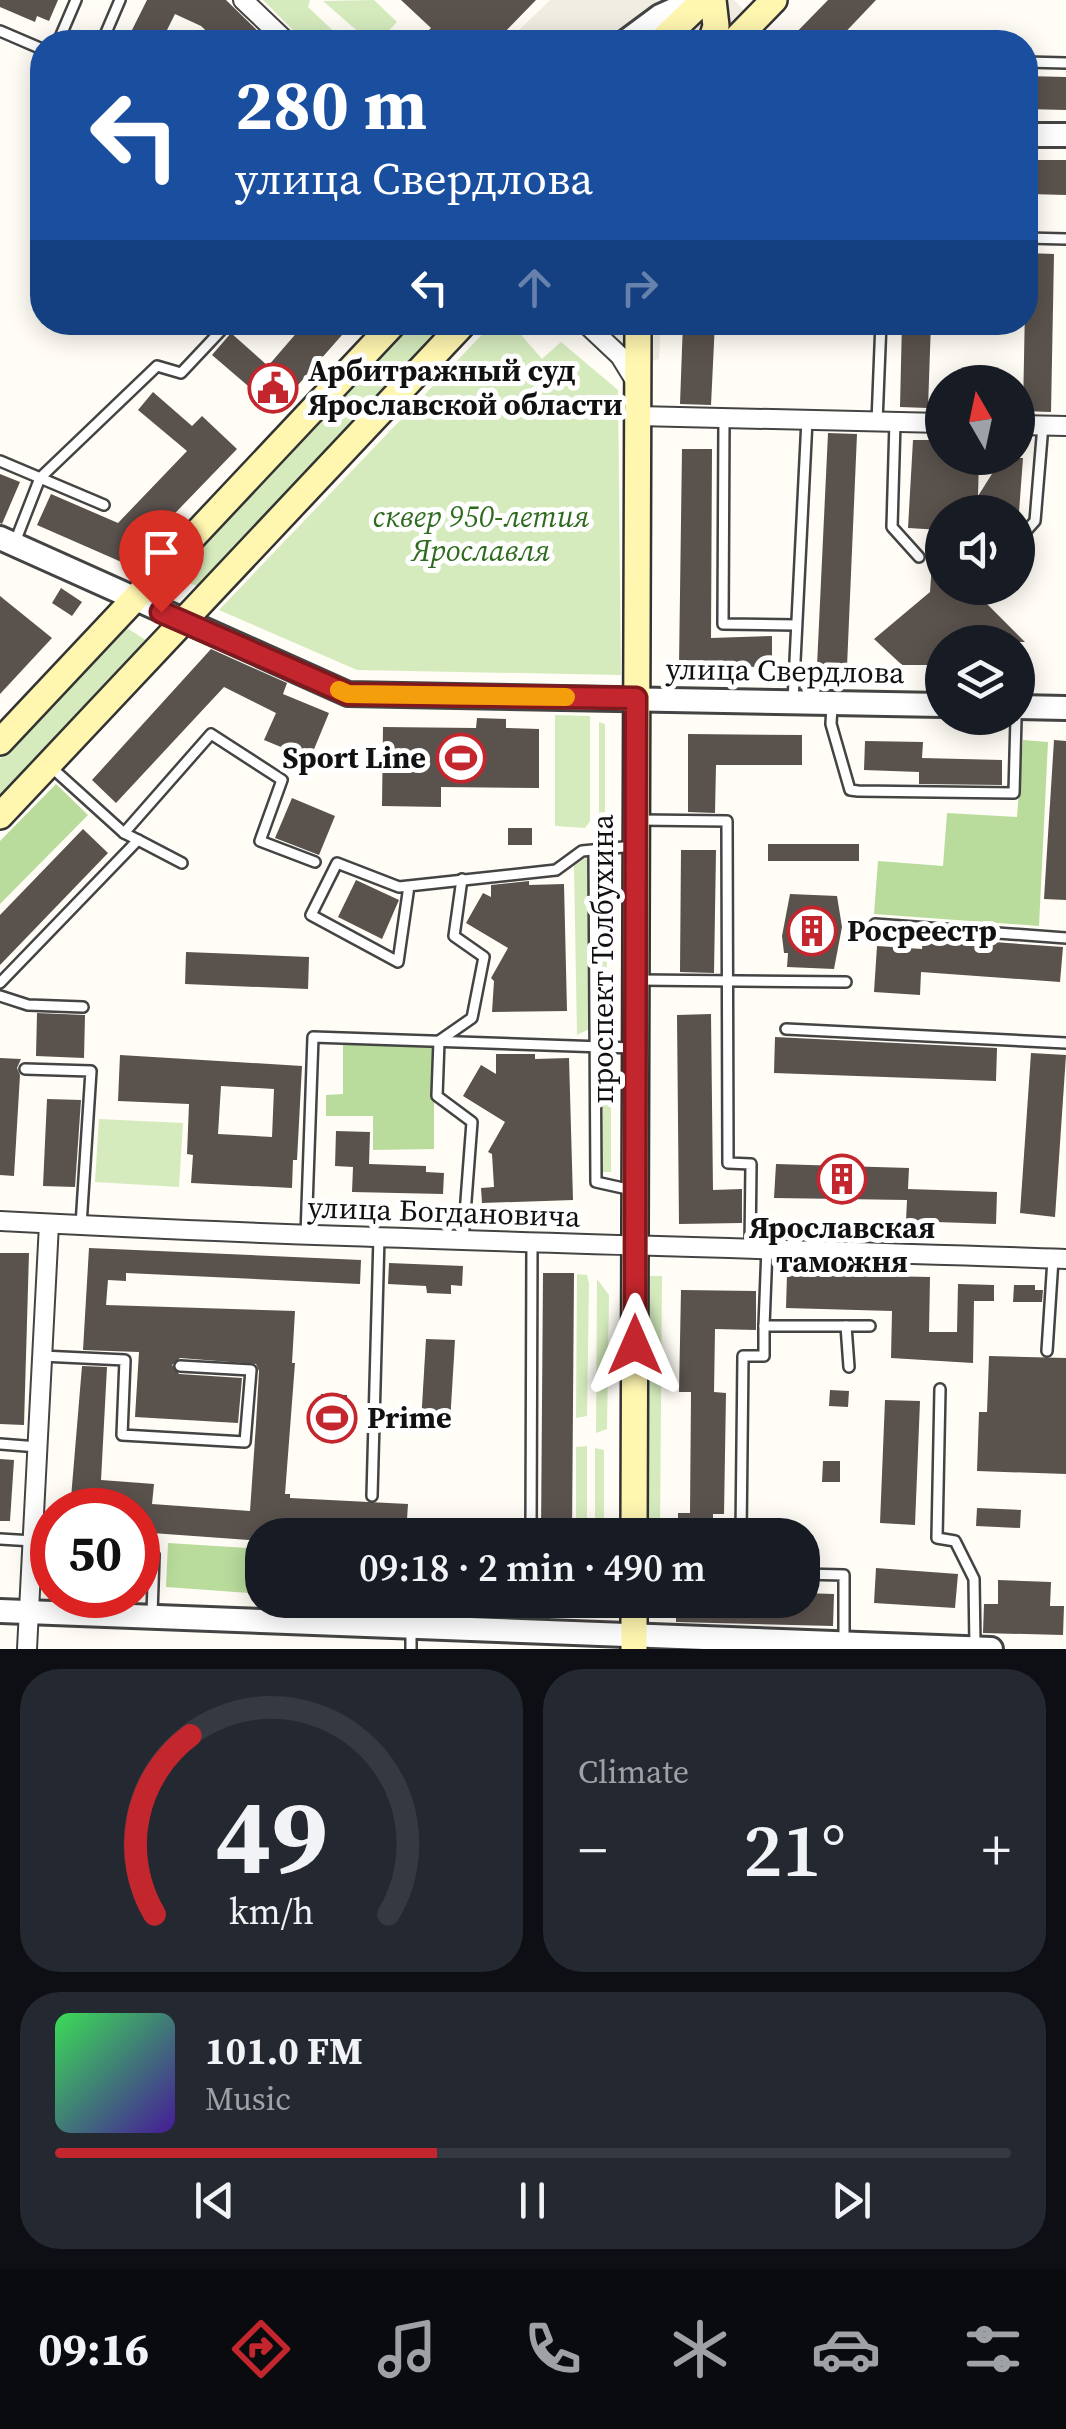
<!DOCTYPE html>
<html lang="en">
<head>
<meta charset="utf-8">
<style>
  body { margin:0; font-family:"Source Serif 4",serif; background:#242831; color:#f1f3f6; height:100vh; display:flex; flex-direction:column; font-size:38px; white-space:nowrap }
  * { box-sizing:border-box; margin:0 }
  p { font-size:32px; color:#9ea1a6 }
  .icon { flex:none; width:55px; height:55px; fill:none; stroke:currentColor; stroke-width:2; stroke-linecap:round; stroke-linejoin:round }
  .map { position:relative; height:1649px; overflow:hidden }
  .drawer { display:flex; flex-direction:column; gap:20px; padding:20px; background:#0d0f14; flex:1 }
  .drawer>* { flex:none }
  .top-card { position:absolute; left:30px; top:30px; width:1008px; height:305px; border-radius:40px; box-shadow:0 5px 25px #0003; background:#1a4fa0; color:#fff; overflow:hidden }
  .needle { width:65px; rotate:351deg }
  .controls { position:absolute; left:925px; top:365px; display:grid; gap:20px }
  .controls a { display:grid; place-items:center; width:110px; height:110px; border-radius:50%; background:#171b24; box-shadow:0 5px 25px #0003; font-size:50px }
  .speed { position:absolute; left:30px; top:1488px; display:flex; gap:20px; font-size:50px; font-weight:700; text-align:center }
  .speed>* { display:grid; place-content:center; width:130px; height:130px; border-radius:50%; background:#171b24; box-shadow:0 5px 25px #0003; line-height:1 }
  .speed .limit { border:15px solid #d22; background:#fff; color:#111 }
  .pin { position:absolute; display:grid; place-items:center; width:85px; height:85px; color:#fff; margin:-102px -42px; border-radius:50% 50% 50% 0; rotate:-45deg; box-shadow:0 0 10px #0007 }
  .pin .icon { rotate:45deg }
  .me { position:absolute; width:110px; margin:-55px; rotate:0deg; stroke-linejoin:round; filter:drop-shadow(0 0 8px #0008) }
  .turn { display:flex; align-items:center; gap:35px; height:210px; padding:0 40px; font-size:45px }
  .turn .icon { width:130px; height:130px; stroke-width:2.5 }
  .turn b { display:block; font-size:70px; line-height:85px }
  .lanes { display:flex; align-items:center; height:95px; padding:0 40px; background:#0003; justify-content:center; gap:50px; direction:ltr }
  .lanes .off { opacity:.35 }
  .big { font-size:75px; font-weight:600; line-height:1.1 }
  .drawer .tile { flex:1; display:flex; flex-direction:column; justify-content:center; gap:15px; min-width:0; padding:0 35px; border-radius:40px; background:#242831 }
  .drawer .dial { align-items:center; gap:0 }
  .dial svg { height:260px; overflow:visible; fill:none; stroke:#363941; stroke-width:7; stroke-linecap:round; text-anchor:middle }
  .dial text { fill:#f1f3f6; stroke:none }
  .song { display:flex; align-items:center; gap:30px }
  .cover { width:120px; height:120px; border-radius:15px; background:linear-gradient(135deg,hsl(130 70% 55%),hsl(260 70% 35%)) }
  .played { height:10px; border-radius:5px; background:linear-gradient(90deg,#c4262e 40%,#363941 40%) }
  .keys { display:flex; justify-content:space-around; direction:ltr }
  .heat { display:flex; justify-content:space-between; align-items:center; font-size:55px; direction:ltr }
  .drawer .tiles { flex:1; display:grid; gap:20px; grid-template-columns:1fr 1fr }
  .tile:last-child { grid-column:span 2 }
  .trip { position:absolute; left:245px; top:1518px; width:575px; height:100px; border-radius:40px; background:#171b24; box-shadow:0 5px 25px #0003; font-weight:600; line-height:100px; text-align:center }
  .dock { display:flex; height:160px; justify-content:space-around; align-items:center; background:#090b0e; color:#9ea1a6 }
  .dock .icon { width:70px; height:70px }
  .dock .active { color:#c4262e }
  .dock b { font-size:45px; color:#f1f3f6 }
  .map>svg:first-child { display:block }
</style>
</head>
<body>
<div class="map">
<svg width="1066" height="1649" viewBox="0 0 1066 1649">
  <rect width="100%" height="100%" fill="#fffdf5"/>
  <g fill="#d5ebbd">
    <polygon points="263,0 310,0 308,7 345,42 305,42"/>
    <polygon points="374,0 397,22 378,42 370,42 323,1"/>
    <polygon points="494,322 528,323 522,336 542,359 561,342 618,390 621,675 357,670 219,610"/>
    <polygon points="409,323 449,323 199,587 169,574"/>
    <polygon points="124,626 147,641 0,796 0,759"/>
    <polygon points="555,715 590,716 590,821 585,828 555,826"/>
    <polygon points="599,722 605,724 605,812 599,822"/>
    <polygon points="597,854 606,854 607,1027 598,1034"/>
    <polygon points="587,857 590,863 591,1028 577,1035 574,866"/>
    <polygon points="603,1058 611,1058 611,1172 602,1172"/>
    <polygon points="99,1119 183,1123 179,1187 95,1182"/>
    <polygon points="577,1274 587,1275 589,1284 587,1416 576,1418"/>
    <polygon points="645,1276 662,1276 660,1535 643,1535"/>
    <polygon points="597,1279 609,1295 607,1429 596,1433"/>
    <polygon points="587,1446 587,1535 576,1535 576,1447"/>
    <polygon points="595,1448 604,1450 604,1535 595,1535"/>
  </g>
  <g fill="#b9dc9c">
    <polygon points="1023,740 1048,742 1039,926 874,914 878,861 943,866 947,813 1017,817"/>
    <polygon points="56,784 88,815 0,904 0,841"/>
    <polygon points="343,1045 434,1045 434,1149 373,1150 373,1116 326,1116 326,1095 343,1094"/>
    <polygon points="168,1543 262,1549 262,1594 166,1587"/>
  </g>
  <g fill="#f1ede2">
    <polygon points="550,0 734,0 775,42 507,42"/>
    <polygon points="573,323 661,323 659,359 620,371"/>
  </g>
  <g fill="#5a524d" fill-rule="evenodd">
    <polygon points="0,0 58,0 49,21 37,16 35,22 0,7"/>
    <polygon points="147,0 226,0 269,42 218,42 201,26 175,14 161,42 126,42"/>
    <polygon points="401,0 536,0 495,42 417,42 431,28"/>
    <polygon points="828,0 876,0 836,42 787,42"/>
    <polygon points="1025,76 1066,77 1066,110 1025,109"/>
    <polygon points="1030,160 1066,160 1066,195 1029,194"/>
    <polygon points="1026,253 1054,254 1051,412 1023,411"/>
    <polygon points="306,322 327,322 342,335 276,410 212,355 231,333 268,366"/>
    <polygon points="683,322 715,322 711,405 680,404"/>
    <polygon points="902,322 931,322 928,408 900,407"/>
    <polygon points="153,392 192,426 202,416 237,449 126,564 37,525 51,494 118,523 187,451 138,410"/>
    <polygon points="828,433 857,434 847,667 817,666"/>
    <polygon points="913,440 942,440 942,458 979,458 978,496 1002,458 1023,458 1019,512 942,512 942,530 908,528"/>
    <polygon points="682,449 712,449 711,638 772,636 772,667 679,666"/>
    <polygon points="0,474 20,482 2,524 0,523"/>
    <polygon points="933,550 942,551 942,588 977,588 976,593 1025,642 942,642 942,665 902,665 874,639 930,592"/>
    <polygon points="61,588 82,602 72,616 52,603"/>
    <polygon points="0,596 52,638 0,694"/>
    <polygon points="211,649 287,683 283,694 329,713 310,759 264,740 276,713 224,687 116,803 92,780"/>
    <polygon points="477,718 506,719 506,728 539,729 539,788 441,787 441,807 382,806 383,727 476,728"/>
    <polygon points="688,734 802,735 802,765 716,765 715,813 688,812"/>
    <polygon points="1054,740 1066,741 1066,900 1044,899"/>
    <polygon points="865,741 923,742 922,758 1002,760 1002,785 919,784 919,772 864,770"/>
    <polygon points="292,798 335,816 319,855 275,838"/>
    <rect x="508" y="828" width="24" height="17"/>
    <polygon points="83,829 108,853 0,965 0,915"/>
    <rect x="768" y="844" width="91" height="17"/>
    <polygon points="681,850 716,850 714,973 680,972"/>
    <polygon points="356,880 399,900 382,939 338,917"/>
    <polygon points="529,881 529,885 564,884 567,1011 492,1012 494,981 491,978 508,948 466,923 483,893 491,897 491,885"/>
    <polygon points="790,894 837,896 842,927 834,969 787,967 788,953 784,953 782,936"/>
    <polygon points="923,937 1063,947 1060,982 921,972 920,995 874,992 877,946 922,949"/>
    <polygon points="186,952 309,957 308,989 185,984"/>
    <polygon points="37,1013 85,1015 84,1058 36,1056"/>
    <polygon points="711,1014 713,1190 742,1189 742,1223 679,1224 677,1015"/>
    <polygon points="775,1037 997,1048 996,1081 774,1073"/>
    <polygon points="1031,1053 1066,1055 1055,1217 1020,1213"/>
    <polygon points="496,1054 535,1054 535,1059 569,1058 573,1200 482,1203 481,1188 494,1187 492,1154 488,1152 505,1122 463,1096 481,1065 496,1074"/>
    <path d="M120,1055l182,11 -5,94h-4l-1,28 -101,-5 2,-28 -6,-1 2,-50 -71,-3zM221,1086l53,3 -2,48 -54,-3z"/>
    <polygon points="0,1058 21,1059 17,1068 20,1075 14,1176 0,1175"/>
    <polygon points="47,1099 81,1100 75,1187 43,1186"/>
    <polygon points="336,1131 370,1132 369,1164 426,1166 426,1172 444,1173 443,1194 352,1192 353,1167 335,1166"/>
    <polygon points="776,1164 909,1168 908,1189 997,1192 996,1224 906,1221 907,1200 774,1198"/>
    <polygon points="89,1248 361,1260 360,1284 126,1273 126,1281 108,1280 106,1305 295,1311 292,1363 295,1363 285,1494 290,1494 290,1498 408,1504 406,1535 262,1535 262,1541 138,1532 138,1510 70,1510 82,1366 107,1367 101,1480 154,1484 152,1504 250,1511 256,1424 259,1371 256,1364 180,1358 172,1365 179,1374 242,1378 238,1423 135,1417 139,1352 83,1350"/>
    <polygon points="0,1253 29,1253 24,1425 0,1424"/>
    <polygon points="389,1263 463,1266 462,1286 451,1285 451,1294 427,1293 426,1286 388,1284"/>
    <polygon points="543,1273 574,1273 572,1535 541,1535"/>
    <polygon points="787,1274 930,1277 929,1332 957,1332 958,1284 994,1285 994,1301 974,1301 973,1363 891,1358 892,1311 786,1308"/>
    <polygon points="1014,1285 1035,1285 1035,1290 1043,1290 1042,1302 1013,1302"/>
    <polygon points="681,1290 756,1291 756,1330 715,1329 714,1392 726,1393 724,1514 713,1514 713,1535 678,1535 678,1513 690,1513 691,1392 679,1392"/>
    <polygon points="426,1339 455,1340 450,1423 421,1423"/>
    <polygon points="989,1356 1066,1358 1066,1474 977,1471 979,1412 987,1412"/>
    <polygon points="830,1390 849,1391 848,1407 829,1406"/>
    <polygon points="321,1394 347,1395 347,1431 317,1430"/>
    <polygon points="885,1400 920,1401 915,1525 880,1523"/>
    <polygon points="0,1459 14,1460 10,1521 0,1521"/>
    <polygon points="823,1461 840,1461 840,1482 822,1482"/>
    <polygon points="977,1508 1021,1510 1020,1528 976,1526"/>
    <polygon points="876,1568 958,1574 955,1608 874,1603"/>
    <polygon points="998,1580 1051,1582 1050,1606 1064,1606 1063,1635 983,1633 984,1604 998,1604"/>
    <polygon points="802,1593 834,1594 833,1626 676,1622 676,1600 802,1600"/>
    <polygon points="424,1600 501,1600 501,1614 424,1610"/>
  </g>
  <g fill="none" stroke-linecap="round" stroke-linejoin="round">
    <g stroke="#444" stroke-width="14">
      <g id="service">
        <polyline points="0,31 42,49"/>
        <polyline points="58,42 76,0"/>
        <polyline points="102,42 120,0"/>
        <polyline points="1025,62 1066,63"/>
        <polyline points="1025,238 1066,239"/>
        <polyline points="277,322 280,326 285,322"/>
        <polyline points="724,418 723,624 796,625"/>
        <polyline points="877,422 881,322"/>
        <polyline points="895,422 892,527 919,557"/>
        <polyline points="0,461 104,505"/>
        <polyline points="1018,540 1035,521 1043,425"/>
        <polyline points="15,542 40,478 157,366 181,373 229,322"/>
        <polyline points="793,701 807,420"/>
        <polyline points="832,705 831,724 850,790 858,791 1014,793 1016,718"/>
        <polyline points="639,820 727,821 728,1163 751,1164 750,1248"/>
        <polyline points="124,833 211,734 282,780 260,841 315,862"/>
        <polyline points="138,840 182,863"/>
        <polyline points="594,850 596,1182 632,1190"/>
        <polyline points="462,879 454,936 484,957 472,1018 439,1041 437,1096 472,1122 463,1240"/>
        <polyline points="409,886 398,962 311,915 337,863 399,887 556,870 582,851 634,846"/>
        <polyline points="875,924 1066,938"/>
        <polyline points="639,980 846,982"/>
        <polyline points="0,983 138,840 124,833 51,767"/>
        <polyline points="0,996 28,1005 83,1007"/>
        <polyline points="786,1029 1066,1043"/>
        <polyline points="25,1069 91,1071 81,1225"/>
        <polyline points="306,1235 313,1037 632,1048"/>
        <polyline points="767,1248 764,1326 870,1326"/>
        <polyline points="846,1326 849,1367"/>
        <polyline points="1047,1351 1053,1259"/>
        <polyline points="42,1356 125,1360 122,1435 245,1442 251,1370 180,1366"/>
        <polyline points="940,1389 937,1538 955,1541 974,1579 975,1646"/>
        <polyline points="0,1444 38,1447"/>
        <polyline points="372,1496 379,1237"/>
        <polyline points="531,1535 532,1243"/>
        <polyline points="741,1535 743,1356 764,1356 764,1326"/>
        <polyline points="0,1539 33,1541"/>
        <polyline points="802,1574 844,1575 844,1641"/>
        <polyline points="152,1614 154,1555"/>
        <polyline points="400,1624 401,1600"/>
        <polyline points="411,1649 411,1627"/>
      </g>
    </g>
    <g stroke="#444" stroke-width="22">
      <g id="minor">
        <polyline points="243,0 287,42"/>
        <polyline points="584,322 620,356 636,382"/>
        <polyline points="637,416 942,423"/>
        <polyline points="1018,425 1066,426"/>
        <path d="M0,1221c355,19 711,25 1066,38"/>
        <polyline points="27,1649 49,1224"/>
      </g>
    </g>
    <g stroke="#444" stroke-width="28">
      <g id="tertiary">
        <polyline points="625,42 660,16 696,0"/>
        <polyline points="1025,135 1066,135"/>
        <polyline points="0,538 348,694 942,705"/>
        <polyline points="1018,707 1066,708"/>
        <polyline points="0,1611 991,1649"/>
      </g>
    </g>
    <g stroke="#333" stroke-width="30">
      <g id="secondary">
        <polyline points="660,42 704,0"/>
        <polyline points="711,42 716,26 713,0"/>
        <polyline points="733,42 774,0"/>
        <polyline points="0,742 395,322"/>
        <polyline points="0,816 465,322"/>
        <polyline points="634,1535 638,322"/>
        <polyline points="634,1649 634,1600"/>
      </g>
    </g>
    <use href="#service" stroke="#fff" stroke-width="9"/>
    <use href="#minor" stroke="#fff" stroke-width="18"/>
    <use href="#tertiary" stroke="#fff" stroke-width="22"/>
    <use href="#secondary" stroke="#fff6b0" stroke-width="25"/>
  </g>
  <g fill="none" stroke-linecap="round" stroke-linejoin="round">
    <g stroke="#7f191e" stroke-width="25">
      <polyline id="route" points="161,612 348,694 636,698 635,1345"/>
    </g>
    <use href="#route" stroke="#c4262e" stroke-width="18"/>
    <polyline stroke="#f59e0b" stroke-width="18" points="339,690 348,694 566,697"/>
  </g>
  <defs>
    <g id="civic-ring" transform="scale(2.5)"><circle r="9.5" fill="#fff" stroke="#c4262e" stroke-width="1.5"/><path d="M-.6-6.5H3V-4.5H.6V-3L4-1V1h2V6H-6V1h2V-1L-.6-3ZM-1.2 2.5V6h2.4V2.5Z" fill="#c4262e"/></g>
    <g id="stadium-ring" transform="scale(2.5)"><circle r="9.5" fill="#fff" stroke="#c4262e" stroke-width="1.5"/><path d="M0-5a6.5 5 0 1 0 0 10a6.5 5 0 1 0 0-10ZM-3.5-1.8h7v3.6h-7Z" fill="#c4262e"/></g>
    <g id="building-ring" transform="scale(2.5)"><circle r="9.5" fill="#fff" stroke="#c4262e" stroke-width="1.5"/><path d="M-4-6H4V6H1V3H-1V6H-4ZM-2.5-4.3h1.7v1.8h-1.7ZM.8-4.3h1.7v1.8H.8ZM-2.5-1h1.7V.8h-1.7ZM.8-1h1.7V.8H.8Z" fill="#c4262e"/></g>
  </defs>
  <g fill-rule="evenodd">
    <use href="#civic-ring" x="273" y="388"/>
    <use href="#stadium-ring" x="461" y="758"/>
    <use href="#building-ring" x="812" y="931"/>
    <use href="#building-ring" x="842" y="1179"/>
    <use href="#stadium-ring" x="332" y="1418"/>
  </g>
  <g text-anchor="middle" stroke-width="10" stroke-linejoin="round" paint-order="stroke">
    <g font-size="30" font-weight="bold" fill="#111" stroke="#fff" text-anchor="start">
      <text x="308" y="381">Арбитражный суд<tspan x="308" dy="34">Ярославской области</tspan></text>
      <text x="426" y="768" text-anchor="end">Sport Line</text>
      <text x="847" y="941">Росреестр</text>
      <text x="842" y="1238" text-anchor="middle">Ярославская<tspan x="842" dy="34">таможня</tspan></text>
      <text x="367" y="1428">Prime</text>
    </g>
    <g font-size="30" font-style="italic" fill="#2f6b1f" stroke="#fff">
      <text x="481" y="527">сквер 950-летия<tspan x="481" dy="34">Ярославля</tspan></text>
    </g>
    <g font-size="30" fill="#111" stroke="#fff">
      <text transform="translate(785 671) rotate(1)" y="10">улица Свердлова</text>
      <text transform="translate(603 959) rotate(-90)" y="10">проспект Толбухина</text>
      <text transform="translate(444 1212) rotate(2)" y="10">улица Богдановича</text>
    </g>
  </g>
</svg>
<div class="controls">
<a><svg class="needle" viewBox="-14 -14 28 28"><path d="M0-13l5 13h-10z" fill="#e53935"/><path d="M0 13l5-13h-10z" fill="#9ea1a6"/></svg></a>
<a><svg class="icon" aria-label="sound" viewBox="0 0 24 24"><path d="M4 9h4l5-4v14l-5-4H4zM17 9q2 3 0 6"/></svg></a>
<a><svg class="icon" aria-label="layers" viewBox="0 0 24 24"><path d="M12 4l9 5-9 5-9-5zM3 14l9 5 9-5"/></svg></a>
</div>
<div class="speed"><div class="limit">50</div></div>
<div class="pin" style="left:161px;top:612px;background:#d93025"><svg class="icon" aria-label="arrive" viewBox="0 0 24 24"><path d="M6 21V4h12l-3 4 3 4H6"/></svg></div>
<svg class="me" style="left:635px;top:1345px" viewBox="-20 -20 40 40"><path d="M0-17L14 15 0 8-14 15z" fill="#c4262e" stroke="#fff" stroke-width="4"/></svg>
<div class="trip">09:18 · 2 min · 490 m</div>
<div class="top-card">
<div class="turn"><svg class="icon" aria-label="left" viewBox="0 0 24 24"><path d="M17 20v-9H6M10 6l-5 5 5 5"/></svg><div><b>280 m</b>улица Свердлова</div></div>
<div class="lanes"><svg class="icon" aria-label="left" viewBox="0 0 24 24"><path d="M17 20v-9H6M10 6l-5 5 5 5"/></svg><svg class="icon off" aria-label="ahead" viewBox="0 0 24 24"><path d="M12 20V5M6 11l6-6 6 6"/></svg><svg class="icon off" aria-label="right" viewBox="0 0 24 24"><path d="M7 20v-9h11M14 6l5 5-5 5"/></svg></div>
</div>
</div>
<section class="drawer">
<div class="tiles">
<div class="tile dial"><svg viewBox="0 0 100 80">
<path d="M14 69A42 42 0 1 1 86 69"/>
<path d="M14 69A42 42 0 0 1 25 14" stroke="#c4262e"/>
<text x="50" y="56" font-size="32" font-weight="700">49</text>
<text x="50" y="72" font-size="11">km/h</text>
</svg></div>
<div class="tile"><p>Climate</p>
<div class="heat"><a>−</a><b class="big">21°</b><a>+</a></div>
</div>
<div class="tile">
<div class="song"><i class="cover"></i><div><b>101.0 FM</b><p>Music</p></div></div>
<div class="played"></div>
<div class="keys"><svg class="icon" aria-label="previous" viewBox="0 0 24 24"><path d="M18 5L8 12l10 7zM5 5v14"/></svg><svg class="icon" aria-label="pause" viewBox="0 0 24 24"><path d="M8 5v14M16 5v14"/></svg><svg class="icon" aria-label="next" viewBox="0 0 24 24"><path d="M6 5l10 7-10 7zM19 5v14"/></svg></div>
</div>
</div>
</section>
<nav class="dock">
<b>09:16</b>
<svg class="icon active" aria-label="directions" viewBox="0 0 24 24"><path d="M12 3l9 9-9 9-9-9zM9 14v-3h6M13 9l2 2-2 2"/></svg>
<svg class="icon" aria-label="music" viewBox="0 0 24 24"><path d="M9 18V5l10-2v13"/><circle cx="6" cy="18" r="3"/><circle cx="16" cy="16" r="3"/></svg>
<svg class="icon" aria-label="phone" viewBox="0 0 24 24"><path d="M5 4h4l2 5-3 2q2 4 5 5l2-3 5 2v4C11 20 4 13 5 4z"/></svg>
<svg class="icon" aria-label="climate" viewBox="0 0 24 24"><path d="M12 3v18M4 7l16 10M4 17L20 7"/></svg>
<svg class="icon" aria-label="car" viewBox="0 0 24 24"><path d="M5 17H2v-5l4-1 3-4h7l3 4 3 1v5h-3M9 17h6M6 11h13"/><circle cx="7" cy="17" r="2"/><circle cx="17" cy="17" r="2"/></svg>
<svg class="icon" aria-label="filters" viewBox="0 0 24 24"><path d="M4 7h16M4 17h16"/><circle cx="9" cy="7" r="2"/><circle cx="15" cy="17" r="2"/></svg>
</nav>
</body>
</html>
